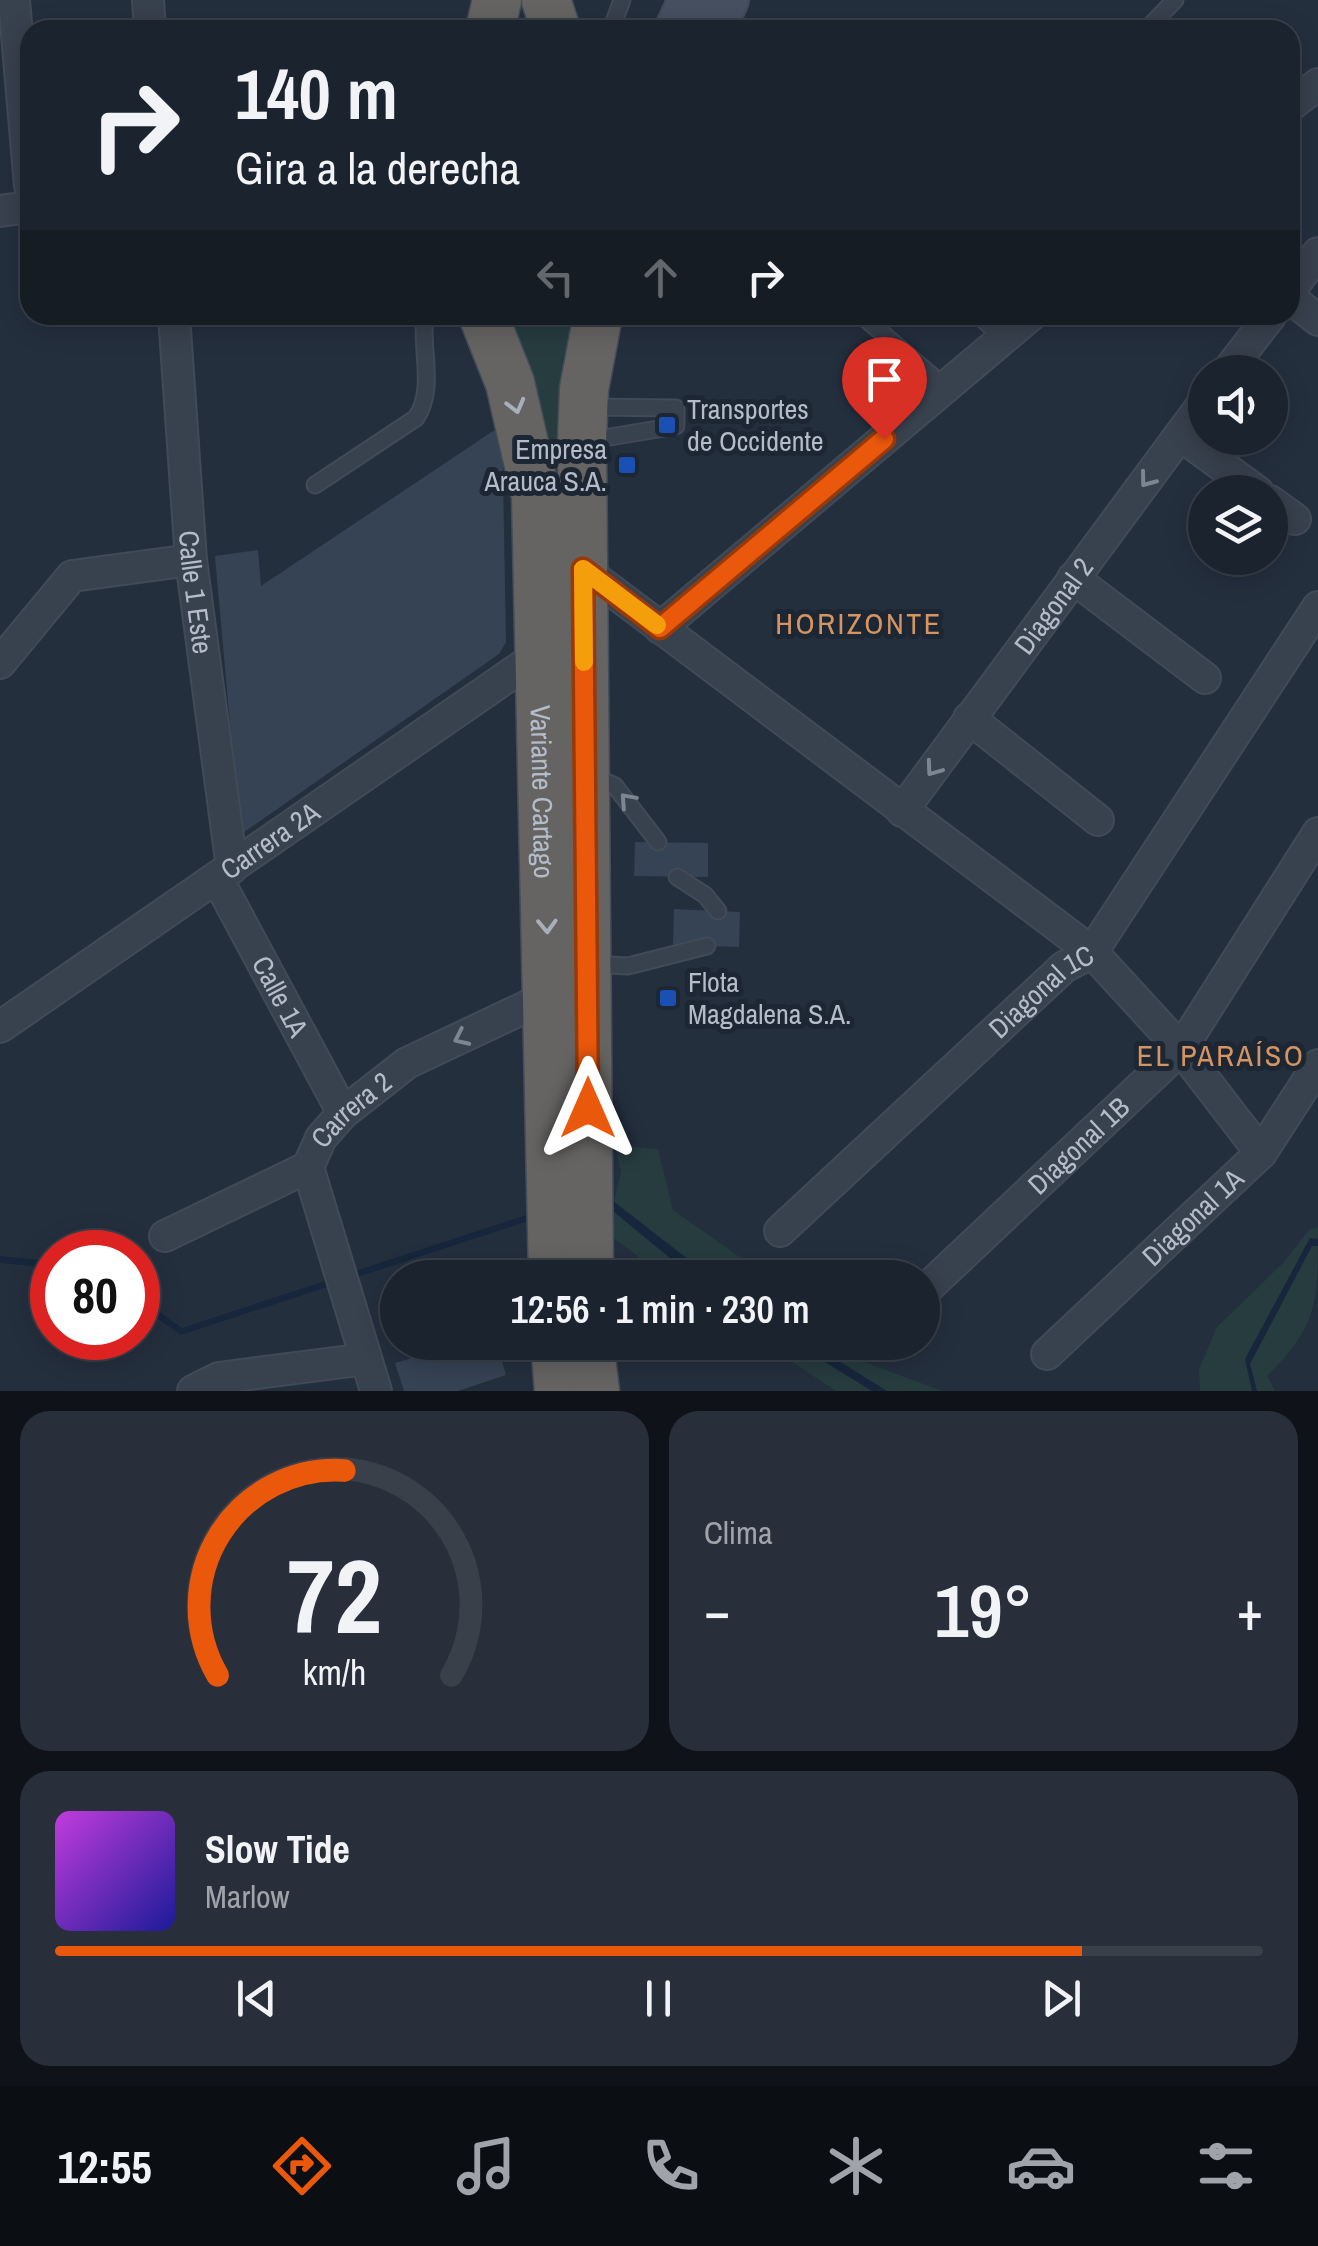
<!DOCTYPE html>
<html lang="es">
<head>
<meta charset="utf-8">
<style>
  body { margin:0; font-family:"Archivo Narrow",sans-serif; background:#282f3a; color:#f1f3f6; height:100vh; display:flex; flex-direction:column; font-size:38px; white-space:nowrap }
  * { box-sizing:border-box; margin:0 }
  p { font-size:32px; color:#a0a4aa }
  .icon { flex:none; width:55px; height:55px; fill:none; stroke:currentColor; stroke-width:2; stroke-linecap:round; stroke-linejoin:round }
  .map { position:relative; height:1391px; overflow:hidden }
  .details { display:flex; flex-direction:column; gap:20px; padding:20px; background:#0f1319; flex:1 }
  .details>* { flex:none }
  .top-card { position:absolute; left:20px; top:20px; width:1280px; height:305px; border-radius:30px; box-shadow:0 5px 25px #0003,0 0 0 2px #39404a; background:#1b232e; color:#f1f3f6; overflow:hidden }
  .controls { position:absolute; left:1188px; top:355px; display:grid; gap:20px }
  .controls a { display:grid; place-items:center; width:100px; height:100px; border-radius:50%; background:#1b232e; box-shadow:0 5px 25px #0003,0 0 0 2px #39404a; font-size:50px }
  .speed { position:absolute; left:30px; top:1230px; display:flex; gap:20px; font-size:50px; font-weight:700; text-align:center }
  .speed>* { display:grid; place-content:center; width:130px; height:130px; border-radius:50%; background:#1b232e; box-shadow:0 5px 25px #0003,0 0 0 2px #39404a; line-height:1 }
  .speed .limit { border:15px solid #d22; background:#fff; color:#111 }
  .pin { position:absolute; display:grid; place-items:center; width:85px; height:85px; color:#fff; margin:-102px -42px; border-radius:50% 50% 50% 0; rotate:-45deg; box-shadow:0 0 10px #0007 }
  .pin .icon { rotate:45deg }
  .me { position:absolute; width:110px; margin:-55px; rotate:0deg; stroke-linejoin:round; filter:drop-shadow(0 0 8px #0008) }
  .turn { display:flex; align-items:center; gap:35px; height:210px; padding:0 50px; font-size:45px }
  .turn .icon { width:130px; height:130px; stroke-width:2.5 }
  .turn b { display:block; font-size:70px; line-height:85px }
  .lanes { display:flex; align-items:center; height:95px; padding:0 50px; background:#0003; justify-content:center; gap:50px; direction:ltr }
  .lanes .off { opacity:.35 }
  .big { font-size:75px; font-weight:600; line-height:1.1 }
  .details .tile { flex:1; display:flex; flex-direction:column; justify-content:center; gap:15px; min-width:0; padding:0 35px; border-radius:30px; background:#282f3a }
  .details .dial { align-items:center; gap:0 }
  .dial svg { height:260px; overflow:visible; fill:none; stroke:#39404a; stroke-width:7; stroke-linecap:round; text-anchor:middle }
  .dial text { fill:#f1f3f6; stroke:none }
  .song { display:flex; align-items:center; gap:30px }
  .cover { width:120px; height:120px; border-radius:15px; background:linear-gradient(135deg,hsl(290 70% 55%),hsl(240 70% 35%)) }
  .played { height:10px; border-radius:5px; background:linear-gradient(90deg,#ea580c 85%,#39404a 85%) }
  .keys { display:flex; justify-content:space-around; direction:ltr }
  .heat { display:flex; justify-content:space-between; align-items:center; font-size:55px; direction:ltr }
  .details .tiles { flex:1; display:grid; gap:20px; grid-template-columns:1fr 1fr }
  .tile:last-child { grid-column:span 2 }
  .trip { position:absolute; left:380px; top:1260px; width:560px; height:100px; border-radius:50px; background:#1b232e; box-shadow:0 5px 25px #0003,0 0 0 2px #39404a; font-weight:600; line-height:100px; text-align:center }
  .tabs { display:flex; height:160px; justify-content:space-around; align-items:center; background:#0b0e12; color:#a0a4aa }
  .tabs .icon { width:70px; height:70px }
  .tabs .on { color:#ea580c }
  .tabs b { font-size:45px; color:#f1f3f6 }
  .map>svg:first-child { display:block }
</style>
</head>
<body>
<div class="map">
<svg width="1318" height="1391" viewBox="0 0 1318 1391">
  <rect width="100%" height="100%" fill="#242f3e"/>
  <g fill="#263c3f">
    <path d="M496,315h82c-28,57 -16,111 -17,172 0,81 -1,163 -1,244z"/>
    <polygon points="615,1145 658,1149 673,1210 768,1277 665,1277 607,1233 621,1172"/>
    <path d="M1318,1227c0,77 0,98 -51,149l8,15h-75l-1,-22 18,-42 66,-64 26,-33z"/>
    <polygon points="764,1343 837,1343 854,1358 942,1391 836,1391"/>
  </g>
  <g fill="#17263c">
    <polygon points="604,1194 711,1277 693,1277 602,1202 586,1202 181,1335 138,1305 138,1297 182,1328 587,1195"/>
    <polygon points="1310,1238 1318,1239 1318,1246 1312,1246 1250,1364 1257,1391 1252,1391 1245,1359"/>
    <polygon points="0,1256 52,1261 52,1268 0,1263"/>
    <polygon points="794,1343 810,1343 887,1391 872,1391"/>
  </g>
  <g fill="#364354">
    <polygon points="502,425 506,642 499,654 240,835 215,556 258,550 261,586"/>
    <polygon points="635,842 708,843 708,877 634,876"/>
    <polygon points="674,909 740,912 739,947 673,945"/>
    <polygon points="465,1342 496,1342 506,1375 458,1391 404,1391 395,1363"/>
  </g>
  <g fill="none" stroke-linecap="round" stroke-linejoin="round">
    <g stroke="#414a57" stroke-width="19">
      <g id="service">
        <polyline points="611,30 622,0"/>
        <polyline points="1146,30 1175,0"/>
        <polyline points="861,315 945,387"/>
        <polyline points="978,315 1003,338"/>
        <polyline points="586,441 676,426 676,408 588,407"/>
        <path d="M315,485l101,-67c20,-29 4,-70 9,-103"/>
        <polyline points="593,776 615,786 658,842"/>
        <polyline points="677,877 705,895 718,911"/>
        <polyline points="591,964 628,966 707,946"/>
      </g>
    </g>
    <g stroke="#414a57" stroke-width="34">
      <g id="minor">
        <polyline points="14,0 30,186"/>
        <polyline points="148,0 150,30"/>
        <polyline points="1290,106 1318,84"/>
        <polyline points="0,211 30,207"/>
        <polyline points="1290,290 1318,253"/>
        <polyline points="1290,298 1318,320"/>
        <path id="s1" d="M174,315l17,245 41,308"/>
        <polyline points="1227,372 1271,315"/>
        <polyline points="1180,435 1258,492"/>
        <polyline points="1270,501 1295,519"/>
        <polyline points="583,569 1092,952 1181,1049 1261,1153"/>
        <polyline points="1073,578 1205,678"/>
        <polyline points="660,628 1031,315"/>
        <polyline points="0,663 72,576 191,560"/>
        <polyline points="969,718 1098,820"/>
        <path id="s2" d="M902,811l303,-410"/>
        <path id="s3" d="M218,880l125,233"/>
        <path id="s4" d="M0,1027l540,-373"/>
        <polyline points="308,1167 376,1391"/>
        <path id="s5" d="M780,1231l284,-264 28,-15 226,-345"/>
        <path id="s6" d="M165,1236l143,-69 13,-29 22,-25 64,-50 142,-67"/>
        <path id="s7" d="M922,1293l259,-244 137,-216"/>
        <path id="s8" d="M1047,1354l214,-201 57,-88"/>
        <polyline points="193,1391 219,1378 366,1359"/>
      </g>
    </g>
    <g stroke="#414a57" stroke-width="44">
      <g id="secondary">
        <polyline points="675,30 689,0"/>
        <polyline points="714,30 728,0"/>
      </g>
    </g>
    <g stroke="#434c59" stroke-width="51">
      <g id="trunk">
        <polyline points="546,0 556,30"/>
        <polyline points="490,30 497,0"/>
        <path id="s9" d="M483,315l27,68 26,113 17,782"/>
        <polyline points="589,1278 582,441 584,389 598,315"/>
        <polyline points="555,1342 559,1391"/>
        <polyline points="589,1342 595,1391"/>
      </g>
    </g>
    <use href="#service" stroke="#38414e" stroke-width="15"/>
    <use href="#minor" stroke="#38414e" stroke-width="30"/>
    <use href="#secondary" stroke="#465061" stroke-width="40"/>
    <use href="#trunk" stroke="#656462" stroke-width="48"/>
  </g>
  <defs><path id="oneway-chevron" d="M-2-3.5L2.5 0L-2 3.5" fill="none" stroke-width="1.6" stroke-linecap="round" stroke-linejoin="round" transform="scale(2.5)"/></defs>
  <g stroke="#a8afba">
    <use href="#oneway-chevron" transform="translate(516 406) rotate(75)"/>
    <use href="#oneway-chevron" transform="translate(547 926) rotate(88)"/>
  </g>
  <g stroke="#7c8592">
    <use href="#oneway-chevron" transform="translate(1147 480) rotate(127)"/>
    <use href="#oneway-chevron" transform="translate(933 769) rotate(126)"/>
    <use href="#oneway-chevron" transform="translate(627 800) rotate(-132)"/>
    <use href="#oneway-chevron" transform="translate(461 1038) rotate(155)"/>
  </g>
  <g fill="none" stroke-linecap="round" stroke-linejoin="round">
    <g stroke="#983908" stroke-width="25">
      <polyline id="route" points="588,1108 583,569 660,628 884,439"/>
    </g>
    <use href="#route" stroke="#ea580c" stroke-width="18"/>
    <polyline stroke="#f59e0b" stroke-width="18" points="584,662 583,569 657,625"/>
  </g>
  <g fill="#1a4fb4" stroke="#1d2633" stroke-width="4">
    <rect x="657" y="415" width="20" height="20" rx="5"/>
    <rect x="617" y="455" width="20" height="20" rx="5"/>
    <rect x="658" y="988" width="20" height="20" rx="5"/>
  </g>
  <g text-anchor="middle" stroke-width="10" stroke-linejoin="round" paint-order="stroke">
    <g font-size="28" fill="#b4bcc9" stroke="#1d2633" text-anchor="start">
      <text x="687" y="419">Transportes<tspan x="687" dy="32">de Occidente</tspan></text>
      <text x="607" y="459" text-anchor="end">Empresa<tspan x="607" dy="32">Arauca S.A.</tspan></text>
      <text x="688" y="992">Flota<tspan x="688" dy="32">Magdalena S.A.</tspan></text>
    </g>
    <g font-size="28" fill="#b4bcc9" stroke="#1d2633">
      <text dy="10" stroke="none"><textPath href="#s1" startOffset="278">Calle 1 Este</textPath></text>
      <text dy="10" stroke="none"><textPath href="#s2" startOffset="255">Diagonal 2</textPath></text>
      <text dy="10" stroke="none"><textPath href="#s9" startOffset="485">Variante Cartago</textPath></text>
      <text dy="10" stroke="none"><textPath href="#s4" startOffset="328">Carrera 2A</textPath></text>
      <text dy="10" stroke="none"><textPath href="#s5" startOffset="355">Diagonal 1C</textPath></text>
      <text dy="10" stroke="none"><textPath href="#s3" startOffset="132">Calle 1A</textPath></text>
      <text dy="10" stroke="none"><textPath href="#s6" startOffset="232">Carrera 2</textPath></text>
      <text dy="10" stroke="none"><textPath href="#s7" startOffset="215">Diagonal 1B</textPath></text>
      <text dy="10" stroke="none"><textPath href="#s8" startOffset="200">Diagonal 1A</textPath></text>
    </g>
    <g font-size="30" letter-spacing="2.5" fill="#d59563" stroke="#1d2633">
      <text x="859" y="634">HORIZONTE</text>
      <text x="1221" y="1066">EL PARAÍSO</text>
    </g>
  </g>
</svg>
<div class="controls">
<a><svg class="icon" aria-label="sound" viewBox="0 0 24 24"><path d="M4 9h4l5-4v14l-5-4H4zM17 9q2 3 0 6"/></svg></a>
<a><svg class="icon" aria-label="layers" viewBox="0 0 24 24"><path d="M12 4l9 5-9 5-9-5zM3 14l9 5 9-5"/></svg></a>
</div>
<div class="speed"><div class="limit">80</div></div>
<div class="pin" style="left:884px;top:439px;background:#d93025"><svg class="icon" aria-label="arrive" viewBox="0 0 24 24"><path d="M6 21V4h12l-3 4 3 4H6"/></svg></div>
<svg class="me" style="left:588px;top:1108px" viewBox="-20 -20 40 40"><path d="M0-17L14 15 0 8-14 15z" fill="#ea580c" stroke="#fff" stroke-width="4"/></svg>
<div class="trip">12:56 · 1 min · 230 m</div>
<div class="top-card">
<div class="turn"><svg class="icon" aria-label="right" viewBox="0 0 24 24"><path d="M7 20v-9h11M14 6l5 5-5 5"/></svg><div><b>140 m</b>Gira a la derecha</div></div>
<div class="lanes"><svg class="icon off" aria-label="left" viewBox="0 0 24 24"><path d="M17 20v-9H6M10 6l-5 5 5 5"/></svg><svg class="icon off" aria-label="ahead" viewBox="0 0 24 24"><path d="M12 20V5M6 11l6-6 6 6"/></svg><svg class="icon" aria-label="right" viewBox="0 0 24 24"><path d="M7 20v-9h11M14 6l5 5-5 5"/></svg></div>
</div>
</div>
<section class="details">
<div class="tiles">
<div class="tile dial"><svg viewBox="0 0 100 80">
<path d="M14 69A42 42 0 1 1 86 69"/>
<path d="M14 69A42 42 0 0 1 53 6" stroke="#ea580c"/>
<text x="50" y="56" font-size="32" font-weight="700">72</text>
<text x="50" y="72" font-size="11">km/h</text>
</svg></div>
<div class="tile"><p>Clima</p>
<div class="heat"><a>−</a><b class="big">19°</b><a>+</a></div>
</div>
<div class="tile">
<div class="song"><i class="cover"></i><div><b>Slow Tide</b><p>Marlow</p></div></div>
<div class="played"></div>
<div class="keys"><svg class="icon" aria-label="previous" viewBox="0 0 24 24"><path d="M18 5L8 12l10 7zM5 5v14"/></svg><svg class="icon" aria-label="pause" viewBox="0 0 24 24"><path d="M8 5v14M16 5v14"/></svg><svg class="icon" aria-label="next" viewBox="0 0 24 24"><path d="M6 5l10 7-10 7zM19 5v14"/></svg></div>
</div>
</div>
</section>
<nav class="tabs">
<b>12:55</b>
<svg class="icon on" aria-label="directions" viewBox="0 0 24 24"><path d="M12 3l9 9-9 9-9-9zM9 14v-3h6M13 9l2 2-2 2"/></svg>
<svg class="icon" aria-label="music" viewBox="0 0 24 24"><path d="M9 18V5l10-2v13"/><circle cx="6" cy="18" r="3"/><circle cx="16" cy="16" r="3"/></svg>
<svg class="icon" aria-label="phone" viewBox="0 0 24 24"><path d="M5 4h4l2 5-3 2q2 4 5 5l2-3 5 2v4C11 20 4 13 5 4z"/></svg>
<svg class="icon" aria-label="climate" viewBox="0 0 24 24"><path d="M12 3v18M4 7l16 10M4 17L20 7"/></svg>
<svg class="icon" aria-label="car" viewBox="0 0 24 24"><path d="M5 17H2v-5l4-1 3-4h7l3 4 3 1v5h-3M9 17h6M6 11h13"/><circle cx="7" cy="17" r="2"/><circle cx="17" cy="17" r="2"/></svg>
<svg class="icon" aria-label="filters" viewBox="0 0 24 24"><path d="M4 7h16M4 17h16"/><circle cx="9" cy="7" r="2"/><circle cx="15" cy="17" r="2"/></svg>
</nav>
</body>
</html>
